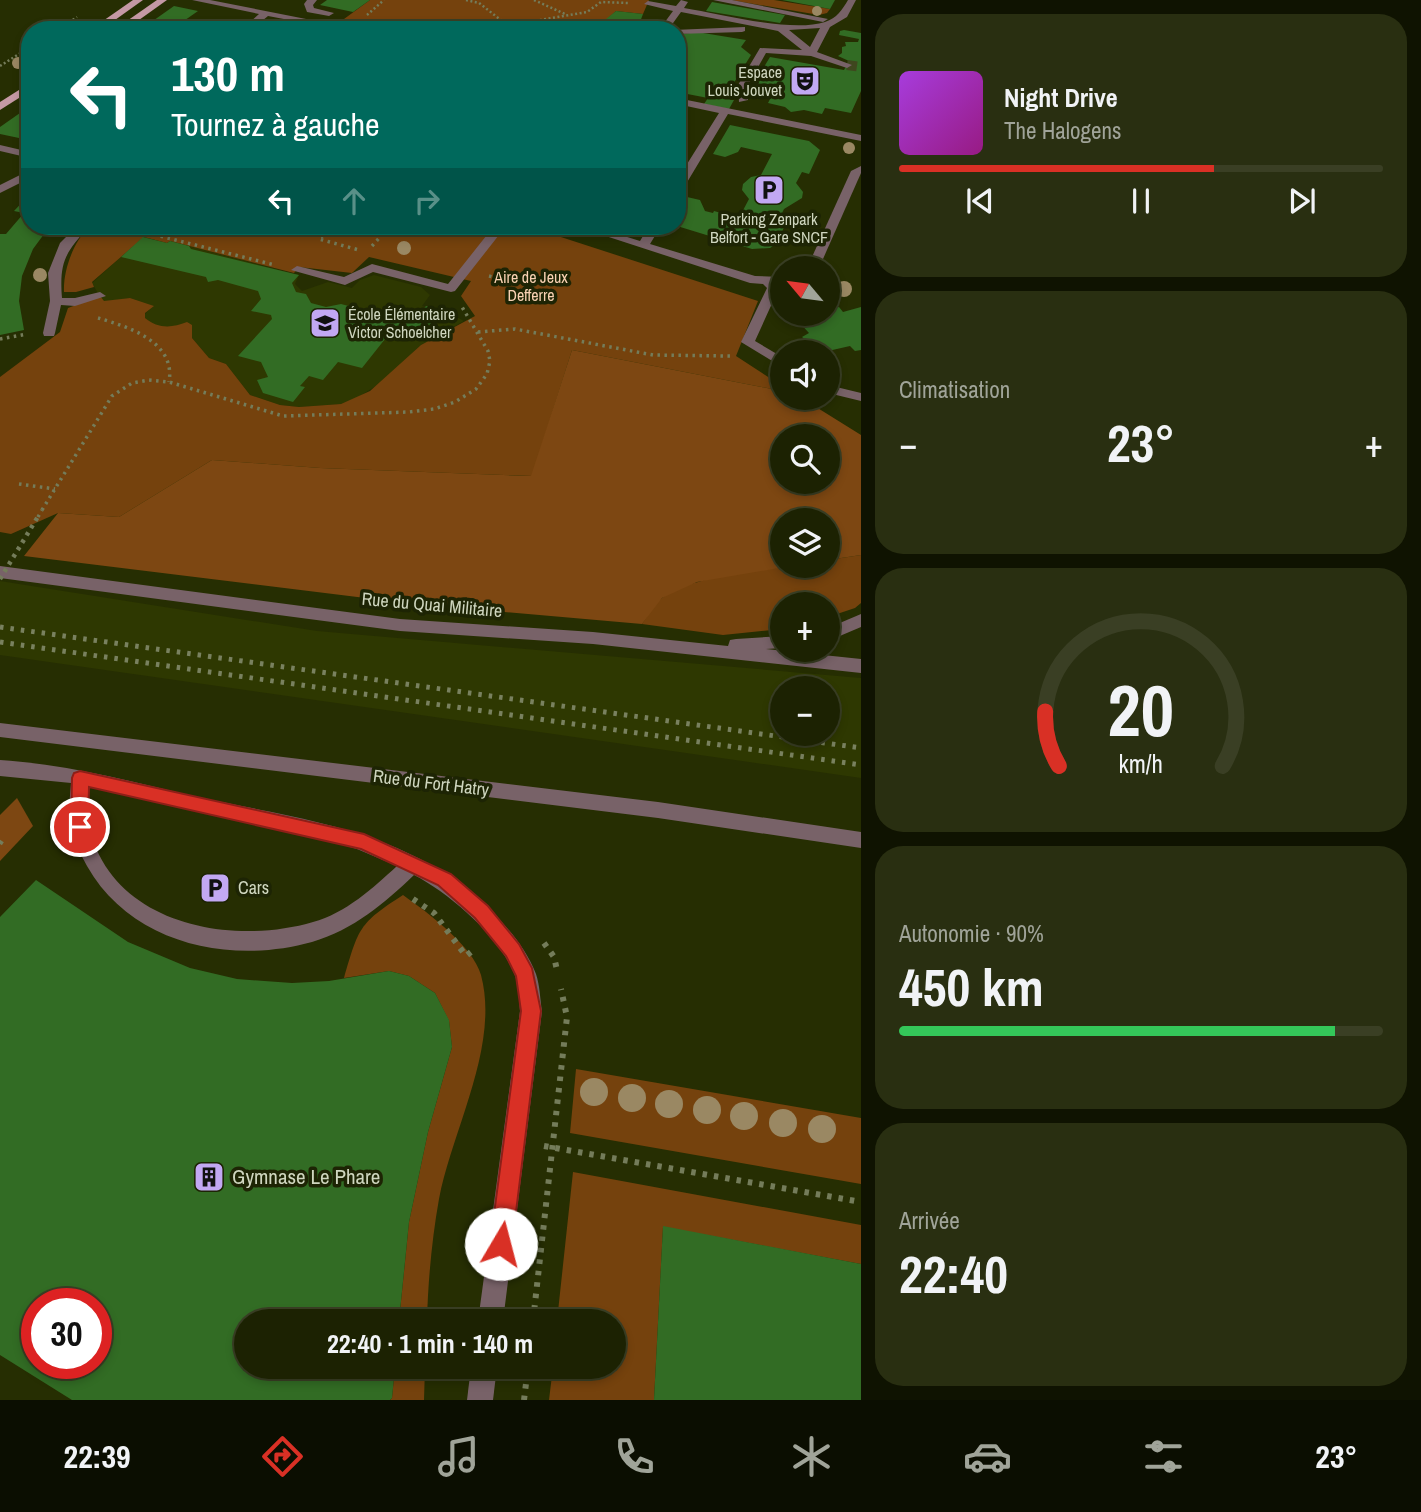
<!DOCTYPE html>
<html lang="fr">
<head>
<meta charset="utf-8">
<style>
  body { margin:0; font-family:"Archivo Narrow",sans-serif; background:#292f11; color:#f1f3f6; height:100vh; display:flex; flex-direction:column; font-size:26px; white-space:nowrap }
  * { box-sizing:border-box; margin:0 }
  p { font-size:23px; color:#a0a499 }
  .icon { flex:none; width:38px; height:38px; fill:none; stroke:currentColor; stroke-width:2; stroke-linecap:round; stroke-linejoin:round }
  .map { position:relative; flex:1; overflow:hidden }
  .sheet { display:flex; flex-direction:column; gap:14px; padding:14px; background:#0f1301; width:560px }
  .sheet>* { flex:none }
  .top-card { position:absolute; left:21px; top:21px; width:665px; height:214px; border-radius:28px; box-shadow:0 4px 10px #0003,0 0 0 2px #3a3f24; background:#00695c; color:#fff; overflow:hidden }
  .needle { width:46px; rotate:299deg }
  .tools { position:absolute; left:770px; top:256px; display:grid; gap:14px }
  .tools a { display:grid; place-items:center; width:70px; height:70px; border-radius:50%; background:#1c2202; box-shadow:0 4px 10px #0003,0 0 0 2px #3a3f24; font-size:35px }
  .speed { position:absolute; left:21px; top:1288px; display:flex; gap:14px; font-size:35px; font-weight:700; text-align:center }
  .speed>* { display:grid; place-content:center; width:91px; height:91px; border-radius:50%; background:#1c2202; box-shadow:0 4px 10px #0003,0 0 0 2px #3a3f24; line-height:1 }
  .speed .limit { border:10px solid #d22; background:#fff; color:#111 }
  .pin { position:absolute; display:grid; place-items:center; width:60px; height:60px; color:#fff; margin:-30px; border:4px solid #fff; border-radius:50%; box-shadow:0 2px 7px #0007 }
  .me { position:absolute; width:77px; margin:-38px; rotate:8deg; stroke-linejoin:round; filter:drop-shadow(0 0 5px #0008) }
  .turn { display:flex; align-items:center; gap:24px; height:147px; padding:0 35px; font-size:32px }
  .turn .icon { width:91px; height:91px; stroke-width:2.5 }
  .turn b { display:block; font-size:49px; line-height:60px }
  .lanes { display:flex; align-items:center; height:66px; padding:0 35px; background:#0003; justify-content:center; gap:35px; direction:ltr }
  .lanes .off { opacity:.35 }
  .big { font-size:52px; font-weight:700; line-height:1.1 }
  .sheet .card { flex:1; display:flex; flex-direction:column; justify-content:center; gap:10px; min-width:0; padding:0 24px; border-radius:28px; background:#292f11 }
  .sheet .dial { align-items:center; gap:0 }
  .dial svg { height:182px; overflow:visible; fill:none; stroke:#3a3f24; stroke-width:7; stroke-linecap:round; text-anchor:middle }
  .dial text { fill:#f1f3f6; stroke:none }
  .song { display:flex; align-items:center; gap:21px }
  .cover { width:84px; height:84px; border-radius:10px; background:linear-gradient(135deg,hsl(280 70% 55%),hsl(310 70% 35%)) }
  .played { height:7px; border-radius:4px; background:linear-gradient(90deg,#d93025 65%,#3a3f24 65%) }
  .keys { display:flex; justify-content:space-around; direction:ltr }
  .heat { display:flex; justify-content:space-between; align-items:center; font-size:38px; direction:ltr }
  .charge { height:10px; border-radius:5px; background:linear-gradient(90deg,#34c759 90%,#3a3f24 0) }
  .trip { position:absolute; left:234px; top:1309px; width:392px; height:70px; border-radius:35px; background:#1c2202; box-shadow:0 4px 10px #0003,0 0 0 2px #3a3f24; font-weight:700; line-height:70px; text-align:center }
  .menu { display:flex; height:112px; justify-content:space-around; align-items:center; background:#0b0e01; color:#a0a499 }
  .menu .icon { width:49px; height:49px }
  .menu .current { color:#d93025 }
  .menu b { font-size:32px; color:#f1f3f6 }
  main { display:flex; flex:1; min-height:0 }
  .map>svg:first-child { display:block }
</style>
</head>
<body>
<main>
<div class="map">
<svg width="861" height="1400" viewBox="0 0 861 1400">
  <rect width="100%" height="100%" fill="#262e02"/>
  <g fill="#2e3801" fill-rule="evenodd">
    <polygon points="143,237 167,243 170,241 299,275 295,284 302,291 328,282 352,288 360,280 374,275 421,287 430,295 422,306 447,312 464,321 421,345 385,380 357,398 341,404 299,407 280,405 250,395 226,364 209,358 192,338 192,325 165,327 152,325 145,318 145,314 153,306 130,298 103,302 92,283"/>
    <path d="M0,581l317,50 544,47v100l-861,-123zM782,688h46v45h-46z"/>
  </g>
  <g fill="#75420d">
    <polygon points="370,0 649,0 643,14 616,11 607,19 616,21 614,23 577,30 399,30 344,19"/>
    <polygon points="731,0 774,0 830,9 827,13 819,15"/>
    <path d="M89,226h438l231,75 -22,55 46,30v5l-210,-41 -40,126 -212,-8 -108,-8 -93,57 -61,-4 -47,21 -11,-2v-155l60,-45 8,-24 32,-12 4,5 26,-3 24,8 -9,7v5c13,11 27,10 42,4l5,3v13l17,20 17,6 24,31 30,10 19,2 42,-3 29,-13 51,-46 54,-29 -14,-20 10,-15 -102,-24 -17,16 -53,-6 -5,6 -124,-32 -3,2 -23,-6 -52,45 2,5 -18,5h-12c-1,-23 10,-50 25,-66z"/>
    <path d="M861,555v48l-6,5 -27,9v-13h-46v25l-59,6 -81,-11c6,-8 12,-20 20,-26 30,-24 127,-33 166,-33v-5z"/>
    <path d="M403,895c24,17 70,51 78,80 19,71 -29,155 -42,224 -7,39 -11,82 -12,122h-28l10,-99 19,-90 24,-85 -3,-26 -14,-28 -26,-17 -20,-5 -45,7c15,-50 14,-54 59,-83z"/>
    <polygon points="576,1069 861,1118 861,1184 570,1133"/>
    <polygon points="573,1172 861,1225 861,1264 663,1227 654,1400 549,1400 553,1367 614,1367 614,1321 557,1321"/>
    <polygon points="395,1367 425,1367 424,1400 390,1400 392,1398"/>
  </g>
  <g fill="#7d4712" fill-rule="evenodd">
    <path d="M572,350l210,41v6h18l61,38v120l-33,5v-40h-46v45h15l-100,17 -35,16 -20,26 -228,-20 -390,-48 34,-43 61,4 93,-57 108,8 211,8zM782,436h46v45h-46z"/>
    <polygon points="17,798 33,826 0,861 0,815"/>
  </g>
  <g fill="#326c24" fill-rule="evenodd">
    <polygon points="327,0 370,0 353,12 320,5"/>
    <polygon points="782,0 835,0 830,9"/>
    <polygon points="712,2 785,15 780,23 706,11"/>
    <polygon points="174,6 198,11 171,30 140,30"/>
    <polygon points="616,11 643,14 640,22 651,24 647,30 582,30 614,23 616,21 606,19"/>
    <polygon points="844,30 861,33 861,91 851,113 825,108 822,114 804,110 791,112 785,107 768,103 774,91 752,87 770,57 844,70 849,61 838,56 842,53 842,47 846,46 845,42 858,42 859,39 839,35 840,31"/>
    <polygon points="697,32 746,40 741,47 751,55 727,94 733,95 730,100 734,100 729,109 704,104 708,98 677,92 677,35"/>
    <polygon points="30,106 30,130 19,138 0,134 0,127"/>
    <polygon points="730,125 809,141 820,150 809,174 802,172 796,183 803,192 802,198 784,209 780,217 788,219 776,244 770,248 752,249 677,226 677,214 687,197 700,200 705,211 713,213 714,211 739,218 749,199 742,190 743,184 751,177 761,175 772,154 741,147 738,152 725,157 713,154"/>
    <polygon points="30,194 30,226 50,226 33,249 22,276 19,301 24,330 0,335 0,234 6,234 24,213 14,211"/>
    <polygon points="143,237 167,243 170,241 189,246 191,249 299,275 292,283 296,292 306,294 311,303 326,307 341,304 402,320 418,316 426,306 447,312 439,322 417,328 420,331 398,337 389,334 362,368 338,362 323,380 309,376 300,386 305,387 293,402 263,393 257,380 268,377 261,362 238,356 272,319 271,315 251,311 261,299 258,291 218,280 208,282 206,277 121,257"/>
    <polygon points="839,307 843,312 861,307 861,350 855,351 850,346 828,351 816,340 807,341 802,337 809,333 799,322 820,317 817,313 828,313 828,309"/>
    <path d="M36,880l92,62 62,26 47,11 55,4 37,-2 60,-10 20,5 26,17 14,27 3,27 -24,85 -19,90 -10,99h-152v46h148l-3,31 -2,2h-318l-72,-45v-438zM37,1304h59v59h-59z"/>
    <polygon points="663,1226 861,1264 861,1400 654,1400"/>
  </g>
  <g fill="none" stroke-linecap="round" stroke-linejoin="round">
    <polyline stroke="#3f471e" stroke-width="10" stroke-dasharray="10 5" stroke-linecap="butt" points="847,65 861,67"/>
    <g stroke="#747c5a" stroke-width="2.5" stroke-dasharray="2 2.5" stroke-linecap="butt">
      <polyline points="466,0 479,3 506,24"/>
      <polyline points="534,0 565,14"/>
      <polyline points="367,15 384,0"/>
      <polyline points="378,23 408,30"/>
      <polyline points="58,30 77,17"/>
      <polyline points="482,30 587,12 601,2 628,3"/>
      <polyline points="0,66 30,47"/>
    </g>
    <g stroke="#747c5a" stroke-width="3.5" stroke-dasharray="2.5 4.5" stroke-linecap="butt">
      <polyline points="120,226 275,265"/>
      <polyline points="333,226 319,239 359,250"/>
      <polyline points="385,231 469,229"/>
      <polyline points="372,246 390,226"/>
      <polyline points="489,276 501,279"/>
      <path d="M98,318c31,9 78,24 71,64"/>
      <polyline points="478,332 515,329 653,355 730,356"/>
      <polyline points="0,339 27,334"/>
      <polyline points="19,484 55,489"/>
      <polyline points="42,510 112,396 132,383 149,380 169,382 283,416 409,412 434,409 455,402 476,389 487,374 490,361 488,351 462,307"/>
    </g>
    <polyline stroke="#747c5a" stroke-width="4.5" stroke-dasharray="3.5 5" stroke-linecap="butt" points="0,844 2,841"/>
    <g stroke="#747c5a" stroke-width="6" stroke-dasharray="4.5 7" stroke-linecap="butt">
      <polyline points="413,899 434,913 466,956 476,948"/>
      <polyline points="544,943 554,957 557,970"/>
      <polyline points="544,1146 861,1202"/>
      <polyline points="533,1321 567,1017 561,989"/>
      <polyline points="524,1400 528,1367"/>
    </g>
    <g fill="#786268" fill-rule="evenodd">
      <polygon points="192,0 210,0 362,30 342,30 268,16 251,30 241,30 259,14"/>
      <polygon points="307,0 317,0 313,5 314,8 334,13 329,16 307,12 304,4"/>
      <path d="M681,0l7,2 -4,6c37,6 107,25 141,14 12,-4 17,-12 23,-22h8l-9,17 -17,10 -13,25 35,13 -5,3 -36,-12 -45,-3 -18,32v15l-9,2 -1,-17 22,-37 42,2 -24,-19 -97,-19 -13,18h-9l14,-19 -29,-7 4,-3 28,5zM820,28l-10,19 -21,-17z"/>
      <polygon points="713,0 732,0 828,19 823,22"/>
      <polygon points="745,27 745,31 742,32 677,34 677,30 673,30"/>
      <polygon points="677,98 861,135 861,141 728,114 683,189 677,192 677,180 719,113 677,104"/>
      <polygon points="0,145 30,152 30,158 0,151"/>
      <polygon points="861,166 861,173 819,268 807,268 851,171"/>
      <polygon points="30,170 30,178 0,193 0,185"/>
      <path d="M77,226h12c-23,27 -30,34 -27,72h13l25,-6 6,4 -31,10 -14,-1 -6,28 -1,3h-10l-1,-3 7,-32 -2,-28 12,-30z"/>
      <polygon points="494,226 506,226 455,291 451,292 373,272 345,285 291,270 297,266 344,277 372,264 448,284"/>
      <polygon points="575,226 592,226 640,241 649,226 661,226 650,244 755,276 782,277 782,285 777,285 779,288 755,341 782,357 782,367 741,342 767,288 763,284 750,283"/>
      <polygon points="828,385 861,393 861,401 828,393"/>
      <polygon points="0,566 400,619 593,632 728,646 730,640 736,639 782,636 782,648 766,649 861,659 861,673 593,644 400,631 0,578"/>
      <polygon points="861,614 861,627 828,641 828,628"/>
      <polygon points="0,723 658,802 861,832 861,848 658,818 0,737"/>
      <path d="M0,760c66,4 129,21 193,36 109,24 219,33 301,118 17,17 33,37 42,60 4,12 4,25 6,37l-39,310h-25l42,-310c-1,-12 -1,-26 -6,-38 -15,-37 -65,-80 -100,-98 -29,28 -61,55 -102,67 -82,23 -181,2 -225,-76 -7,-13 -14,-26 -17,-40 -2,-14 0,-29 1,-43l-71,-7zM89,787l229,51 39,11 40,17c-24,22 -51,47 -84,56 -81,24 -199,3 -223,-92 -3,-14 -2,-29 -1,-43z"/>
      <polygon points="471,1367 497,1367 493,1400 467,1400"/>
    </g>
    <g fill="#c599a5" fill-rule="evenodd">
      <polygon points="133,0 143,0 101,30 90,30"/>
      <polygon points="157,0 167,0 125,30 114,30"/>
      <polygon points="30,83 30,91 0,110 0,102"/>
    </g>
    <g stroke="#79815f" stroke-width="5" stroke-dasharray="3.5 7" stroke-linecap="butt">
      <polyline points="0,627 861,748"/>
      <polyline points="0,642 861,765"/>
    </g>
    <polyline stroke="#747c5a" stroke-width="3.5" stroke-dasharray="2.5 4.5" stroke-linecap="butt" points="38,517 42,510"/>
    <polyline stroke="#747c5a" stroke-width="4.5" stroke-dasharray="3.5 5" stroke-linecap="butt" points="0,579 39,515"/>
  </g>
  <g fill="#9a8863">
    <circle cx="817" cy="11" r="5"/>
    <circle cx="18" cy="63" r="6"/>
    <circle cx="849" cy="148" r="6"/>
    <circle cx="404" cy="248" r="7"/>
    <circle cx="40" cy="275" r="7"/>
    <circle cx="844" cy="289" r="8"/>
    <circle cx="594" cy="1092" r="14"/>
    <circle cx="632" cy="1098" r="14"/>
    <circle cx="669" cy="1104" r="14"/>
    <circle cx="707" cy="1110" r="14"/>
    <circle cx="744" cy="1116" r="14"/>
    <circle cx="783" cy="1123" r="14"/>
    <circle cx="822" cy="1129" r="14"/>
  </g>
  <polygon fill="#d93025" stroke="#8d1f18" stroke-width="2" points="80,771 364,834 451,874 488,906 519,944 532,968 541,1011 512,1244 509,1251 501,1255 493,1251 490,1244 521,1011 516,976 506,956 475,918 438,885 361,849 89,787 88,827 86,833 80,835 74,833 71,827 72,778 74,773"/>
  <defs>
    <g id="theatre-square" transform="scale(1.575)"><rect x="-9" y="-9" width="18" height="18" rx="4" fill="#c2a8f3" stroke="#1d2404"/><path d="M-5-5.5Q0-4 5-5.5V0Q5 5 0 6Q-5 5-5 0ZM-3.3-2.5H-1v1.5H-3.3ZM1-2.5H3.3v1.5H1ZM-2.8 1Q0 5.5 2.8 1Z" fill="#111"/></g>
    <g id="parking-square" transform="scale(1.575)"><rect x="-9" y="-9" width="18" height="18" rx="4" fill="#c2a8f3" stroke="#1d2404"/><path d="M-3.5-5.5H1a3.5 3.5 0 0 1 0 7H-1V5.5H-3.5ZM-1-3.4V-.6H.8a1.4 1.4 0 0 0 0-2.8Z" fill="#111"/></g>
    <g id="school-square" transform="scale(1.575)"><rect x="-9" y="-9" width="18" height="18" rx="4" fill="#c2a8f3" stroke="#1d2404"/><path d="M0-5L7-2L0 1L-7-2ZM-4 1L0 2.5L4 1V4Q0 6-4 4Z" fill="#111"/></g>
    <g id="building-square" transform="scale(1.575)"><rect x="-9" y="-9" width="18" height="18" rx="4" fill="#c2a8f3" stroke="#1d2404"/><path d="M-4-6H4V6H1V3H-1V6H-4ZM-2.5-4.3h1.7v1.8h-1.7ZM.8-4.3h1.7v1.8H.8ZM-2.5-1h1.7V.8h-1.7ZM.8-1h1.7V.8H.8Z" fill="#111"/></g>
  </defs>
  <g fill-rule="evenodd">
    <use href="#theatre-square" x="805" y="81"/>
    <use href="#parking-square" x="769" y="190"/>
    <use href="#school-square" x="325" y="323"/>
    <use href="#parking-square" x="215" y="888"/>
    <use href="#building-square" x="209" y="1177"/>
  </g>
  <g text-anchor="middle" stroke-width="7" stroke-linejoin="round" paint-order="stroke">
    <g font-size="16" fill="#cfd6bf" stroke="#1d2404" text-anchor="end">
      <text x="782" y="78">Espace<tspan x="782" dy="18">Louis Jouvet</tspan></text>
      <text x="769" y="225" text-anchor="middle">Parking Zenpark<tspan x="769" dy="18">Belfort - Gare SNCF</tspan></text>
      <text x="348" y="320" text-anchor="start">École Élémentaire<tspan x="348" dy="18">Victor Schoelcher</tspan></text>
    </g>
    <g font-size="16" fill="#f9d2b3" stroke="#1d2404">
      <text x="531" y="283">Aire de Jeux<tspan x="531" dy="18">Defferre</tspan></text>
    </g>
    <g font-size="18" fill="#cfd6bf" stroke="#1d2404">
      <text transform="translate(432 605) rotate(5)" y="6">Rue du Quai Militaire</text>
      <text transform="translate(431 783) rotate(7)" y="6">Rue du Fort Hatry</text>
    </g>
    <g font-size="18" fill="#cfd6bf" stroke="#1d2404" text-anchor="start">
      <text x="238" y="894">Cars</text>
    </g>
    <g font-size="21" fill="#cfd6bf" stroke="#1d2404" text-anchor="start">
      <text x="232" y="1184">Gymnase Le Phare</text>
    </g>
  </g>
</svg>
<div class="tools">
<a><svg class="needle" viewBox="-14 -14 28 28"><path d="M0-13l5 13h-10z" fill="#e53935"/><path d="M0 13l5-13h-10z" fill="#a0a499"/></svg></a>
<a><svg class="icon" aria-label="sound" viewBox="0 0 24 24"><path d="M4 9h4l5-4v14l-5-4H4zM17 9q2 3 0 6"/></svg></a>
<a><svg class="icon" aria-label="search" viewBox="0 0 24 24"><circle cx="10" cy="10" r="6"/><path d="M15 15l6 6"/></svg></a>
<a><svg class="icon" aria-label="layers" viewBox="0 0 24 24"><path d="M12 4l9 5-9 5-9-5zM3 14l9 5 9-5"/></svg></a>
<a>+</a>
<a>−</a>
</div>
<div class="speed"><div class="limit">30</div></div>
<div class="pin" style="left:80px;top:827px;background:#d93025"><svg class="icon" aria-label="arrive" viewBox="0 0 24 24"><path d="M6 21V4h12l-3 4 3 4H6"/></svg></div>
<svg class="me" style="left:501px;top:1244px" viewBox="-20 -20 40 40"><circle r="19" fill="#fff"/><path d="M0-13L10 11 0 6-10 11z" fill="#d93025"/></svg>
<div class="trip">22:40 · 1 min · 140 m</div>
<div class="top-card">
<div class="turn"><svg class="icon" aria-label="left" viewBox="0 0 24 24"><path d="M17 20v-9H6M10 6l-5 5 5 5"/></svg><div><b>130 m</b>Tournez à gauche</div></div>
<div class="lanes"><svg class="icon" aria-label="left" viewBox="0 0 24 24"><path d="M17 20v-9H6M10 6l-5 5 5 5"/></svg><svg class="icon off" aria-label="ahead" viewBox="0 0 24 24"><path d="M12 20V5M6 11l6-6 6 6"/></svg><svg class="icon off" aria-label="right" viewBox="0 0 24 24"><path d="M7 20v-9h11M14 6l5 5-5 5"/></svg></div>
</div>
</div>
<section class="sheet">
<div class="card">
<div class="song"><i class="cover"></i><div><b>Night Drive</b><p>The Halogens</p></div></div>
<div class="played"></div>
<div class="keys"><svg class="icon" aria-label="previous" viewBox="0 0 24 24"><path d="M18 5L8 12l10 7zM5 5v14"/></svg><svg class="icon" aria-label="pause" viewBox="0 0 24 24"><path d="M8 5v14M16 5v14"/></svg><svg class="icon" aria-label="next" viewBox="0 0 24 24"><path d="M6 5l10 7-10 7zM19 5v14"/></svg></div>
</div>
<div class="card"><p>Climatisation</p>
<div class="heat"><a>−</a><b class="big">23°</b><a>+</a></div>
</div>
<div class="card dial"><svg viewBox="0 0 100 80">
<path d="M14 69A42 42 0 1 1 86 69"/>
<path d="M14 69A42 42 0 0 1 8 45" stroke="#d93025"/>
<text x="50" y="56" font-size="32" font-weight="700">20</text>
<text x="50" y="72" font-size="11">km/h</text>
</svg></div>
<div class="card"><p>Autonomie · 90%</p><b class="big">450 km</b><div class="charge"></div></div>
<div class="card"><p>Arrivée</p><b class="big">22:40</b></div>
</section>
</main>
<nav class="menu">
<b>22:39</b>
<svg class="icon current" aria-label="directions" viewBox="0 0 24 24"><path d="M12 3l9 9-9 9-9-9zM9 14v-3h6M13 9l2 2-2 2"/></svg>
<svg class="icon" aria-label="music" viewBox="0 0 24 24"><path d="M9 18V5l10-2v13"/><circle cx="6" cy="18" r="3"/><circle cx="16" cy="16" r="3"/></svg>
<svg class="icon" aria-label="phone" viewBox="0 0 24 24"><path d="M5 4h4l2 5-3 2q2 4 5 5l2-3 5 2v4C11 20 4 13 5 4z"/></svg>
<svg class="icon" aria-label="climate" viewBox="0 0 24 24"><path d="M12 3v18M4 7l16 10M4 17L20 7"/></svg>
<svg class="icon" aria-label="car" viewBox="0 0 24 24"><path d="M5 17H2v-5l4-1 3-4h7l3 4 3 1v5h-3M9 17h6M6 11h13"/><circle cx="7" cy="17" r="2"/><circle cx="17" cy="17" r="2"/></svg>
<svg class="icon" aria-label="filters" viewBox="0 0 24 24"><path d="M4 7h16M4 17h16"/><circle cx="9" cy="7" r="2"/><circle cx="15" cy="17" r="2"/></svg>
<b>23°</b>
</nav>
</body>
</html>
